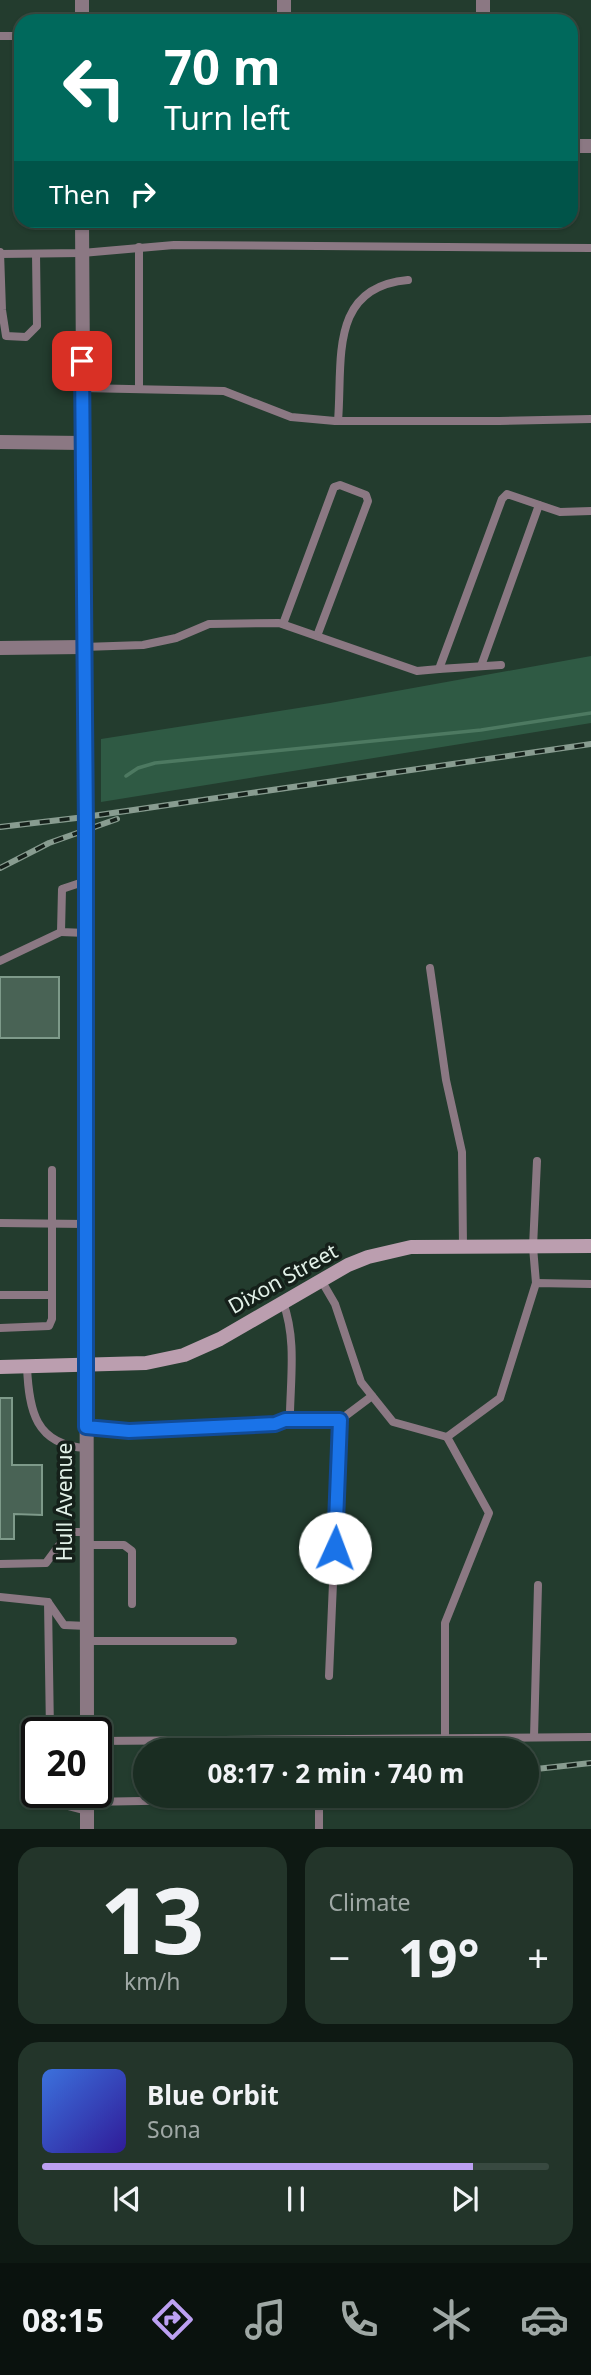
<!DOCTYPE html>
<html lang="en">
<head>
<meta charset="utf-8">
<style>
  body { margin:0; font-family:"Noto Sans",sans-serif; background:#23352a; color:#f1f3f6; height:100vh; display:flex; flex-direction:column; font-size:26px; white-space:nowrap }
  * { box-sizing:border-box; margin:0 }
  p { font-size:23px; color:#9fa8a5 }
  .icon { flex:none; width:38px; height:38px; fill:none; stroke:currentColor; stroke-width:2; stroke-linecap:round; stroke-linejoin:round }
  .map { position:relative; height:1829px; overflow:hidden }
  .drawer { display:flex; flex-direction:column; gap:18px; padding:18px; background:#0e1913; flex:1 }
  .drawer>* { flex:none }
  .guide { position:absolute; left:14px; top:14px; width:564px; height:214px; border-radius:21px; box-shadow:0 2px 5px #0004,0 0 0 2px #384940; background:#00695c; color:#fff; overflow:hidden }
  .speed { position:absolute; left:21px; top:1717px; display:flex; gap:14px; font-size:35px; font-weight:700; text-align:center }
  .speed>* { display:grid; place-content:center; width:91px; height:91px; border-radius:50%; background:#1a2d22; box-shadow:0 2px 5px #0004,0 0 0 2px #384940; line-height:1 }
  .speed .limit { border:4px solid #111; border-radius:10px; background:#fff; color:#111 }
  .pin { position:absolute; display:grid; place-items:center; width:60px; height:60px; color:#fff; margin:-30px; border-radius:14px; box-shadow:0 4px 10px #0006 }
  .me { position:absolute; width:77px; margin:-38px; rotate:2deg; stroke-linejoin:round; filter:drop-shadow(0 0 5px #0008) }
  .turn { display:flex; align-items:center; gap:24px; height:147px; padding:0 35px; font-size:32px }
  .turn .icon { width:91px; height:91px; stroke-width:2.5 }
  .turn b { display:block; font-size:49px; line-height:60px }
  .then { display:flex; align-items:center; height:66px; padding:0 35px; background:#0003; gap:14px; font-size:26px }
  .big { font-size:52px; font-weight:700; line-height:1.1 }
  .drawer .widget { flex:1; display:flex; flex-direction:column; justify-content:center; gap:10px; min-width:0; padding:0 24px; border-radius:21px; background:#23352a }
  .drawer .dial { align-items:center; gap:0 }
  .dial b { font-size:91px; line-height:1 }
  .song { display:flex; align-items:center; gap:21px }
  .cover { width:84px; height:84px; border-radius:10px; background:linear-gradient(135deg,hsl(220 70% 55%),hsl(250 70% 35%)) }
  .played { height:7px; border-radius:4px; background:linear-gradient(90deg,#bca0f2 85%,#384940 85%) }
  .keys { display:flex; justify-content:space-around; direction:ltr }
  .heat { display:flex; justify-content:space-between; align-items:center; font-size:38px; direction:ltr }
  .drawer .tiles { flex:1; display:grid; gap:18px; grid-template-columns:1fr 1fr }
  .widget:last-child { grid-column:span 2 }
  .trip { position:absolute; left:133px; top:1738px; width:406px; height:70px; border-radius:35px; background:#1a2d22; box-shadow:0 2px 5px #0004,0 0 0 2px #384940; font-weight:700; line-height:70px; text-align:center }
  .tabs { display:flex; height:112px; justify-content:space-around; align-items:center; background:#0a120e; color:#9fa8a5 }
  .tabs .icon { width:49px; height:49px }
  .tabs .on { color:#bca0f2 }
  .tabs b { font-size:32px; color:#f1f3f6 }
  .map>svg:first-child { display:block }
</style>
</head>
<body>
<div class="map">
<svg width="591" height="1829" viewBox="0 0 591 1829">
  <rect width="100%" height="100%" fill="#233c2e"/>
  <polygon fill="#2f5a44" points="591,656 591,723 101,802 101,739 330,703"/>
  <g fill="none" stroke-linecap="round" stroke-linejoin="round">
    <polyline stroke="#4d7961" stroke-width="3.5" points="126,776 138,768 155,763 481,730 591,713"/>
  </g>
  <g fill="#496355" stroke="#7e9a8a" stroke-width="2">
    <rect x="0" y="977" width="59" height="61"/>
    <polygon points="0,1398 12,1398 12,1465 42,1465 42,1515 14,1514 14,1539 0,1539"/>
  </g>
  <g fill="none" stroke-linecap="round" stroke-linejoin="round">
    <g stroke="#8b7883" stroke-width="8">
      <polyline points="1,36 21,36"/>
      <polyline points="139,247 139,389"/>
      <polyline points="0,252 2,310 6,336 26,337 37,326 36,254"/>
      <polyline points="0,254 82,253 174,245 591,248"/>
      <polyline points="82,388 224,391 291,417 335,421 499,421 591,419"/>
      <path d="M338,421c5,-60 -10,-134 70,-141"/>
      <polyline points="283,624 334,487 340,485 366,495 368,501 317,636"/>
      <polyline points="83,647 143,645 176,638 209,624 279,623 417,671 439,669 502,499 507,494 560,512 591,511"/>
      <polyline points="481,666 539,505"/>
      <polyline points="439,669 501,665"/>
      <polyline points="86,881 62,889 61,932 86,933"/>
      <polyline points="0,961 61,932"/>
      <polyline points="430,968 446,1080 462,1152 463,1247"/>
      <polyline points="0,1223 85,1224"/>
      <polyline points="321,1280 335,1304 361,1382 393,1422 447,1437"/>
      <polyline points="536,1283 533,1247 537,1161"/>
      <polyline points="0,1295 52,1295"/>
      <polyline points="0,1328 49,1326 52,1319 52,1170"/>
      <path d="M27,1367c2,43 8,78 59,81"/>
      <polyline points="285,1420 340,1420 372,1396"/>
      <path d="M86,1427l43,4 146,-7 10,-4 5,-8c1,-38 6,-74 -7,-110"/>
      <polyline points="86,1545 124,1545 132,1551 132,1604"/>
      <polyline points="0,1564 46,1563 69,1532 86,1532"/>
      <polyline points="0,1597 48,1602 64,1625 87,1626"/>
      <polyline points="48,1602 50,1732"/>
      <polyline points="87,1641 233,1641"/>
      <polyline points="329,1676 340,1420"/>
      <polyline points="49,1730 87,1729"/>
      <polyline points="534,1737 538,1585"/>
      <polyline points="445,1738 445,1623 489,1513 447,1437 500,1398 536,1283 591,1284"/>
      <polyline points="96,1741 591,1737"/>
      <polyline points="54,1792 60,1804 87,1811"/>
      <polyline points="87,1802 196,1800 222,1796"/>
      <polyline points="319,1829 319,1796"/>
    </g>
    <g stroke="#8b7883" stroke-width="14">
      <polyline points="82,0 82,21"/>
      <polyline points="284,0 284,21"/>
      <polyline points="483,21 483,0"/>
      <polyline points="570,146 591,146"/>
      <polyline points="82,220 86,830 87,1732"/>
      <polyline points="0,442 83,443"/>
      <polyline points="0,648 83,647"/>
      <polyline points="87,1829 87,1792"/>
    </g>
    <polyline stroke="#bb9eaf" stroke-width="14" points="0,1367 146,1363 184,1355 220,1339 348,1265 368,1257 411,1247 591,1246"/>
    <g stroke="#889c90" stroke-width="6">
      <g id="rail">
        <polyline points="0,827 85,817 591,744"/>
        <polyline points="0,868 49,843 117,819"/>
        <polyline points="527,1770 591,1763"/>
      </g>
    </g>
    <use href="#rail" stroke="#15201a" stroke-width="3.5" stroke-dasharray="10" stroke-linecap="butt"/>
  </g>
  <g fill="none" stroke-linecap="round" stroke-linejoin="round">
    <g stroke="#114b97" stroke-width="18">
      <polyline id="route" points="82,361 86,830 86,1427 129,1431 275,1424 285,1420 340,1420 335,1548"/>
    </g>
    <use href="#route" stroke="#1a73e8" stroke-width="12"/>
  </g>
  <g text-anchor="middle" stroke-width="7" stroke-linejoin="round" paint-order="stroke">
    <g font-size="21" fill="#e2f1e8" stroke="#15201a">
      <text transform="translate(283 1279) rotate(-29)" y="7">Dixon Street</text>
      <text transform="translate(65 1502) rotate(-90)" y="7">Hull Avenue</text>
    </g>
  </g>
</svg>
<div class="speed"><div class="limit">20</div></div>
<div class="pin" style="left:82px;top:361px;background:#d93025"><svg class="icon" aria-label="arrive" viewBox="0 0 24 24"><path d="M6 21V4h12l-3 4 3 4H6"/></svg></div>
<svg class="me" style="left:335px;top:1548px" viewBox="-20 -20 40 40"><circle r="19" fill="#fff"/><path d="M0-13L10 11 0 6-10 11z" fill="#1a73e8"/></svg>
<div class="trip">08:17 · 2 min · 740 m</div>
<div class="guide">
<div class="turn"><svg class="icon" aria-label="left" viewBox="0 0 24 24"><path d="M17 20v-9H6M10 6l-5 5 5 5"/></svg><div><b>70 m</b>Turn left</div></div>
<div class="then">Then<svg class="icon" aria-label="right" viewBox="0 0 24 24"><path d="M7 20v-9h11M14 6l5 5-5 5"/></svg></div>
</div>
</div>
<section class="drawer">
<div class="tiles">
<div class="widget dial"><b>13</b><p>km/h</p></div>
<div class="widget"><p>Climate</p>
<div class="heat"><a>−</a><b class="big">19°</b><a>+</a></div>
</div>
<div class="widget">
<div class="song"><i class="cover"></i><div><b>Blue Orbit</b><p>Sona</p></div></div>
<div class="played"></div>
<div class="keys"><svg class="icon" aria-label="previous" viewBox="0 0 24 24"><path d="M18 5L8 12l10 7zM5 5v14"/></svg><svg class="icon" aria-label="pause" viewBox="0 0 24 24"><path d="M8 5v14M16 5v14"/></svg><svg class="icon" aria-label="next" viewBox="0 0 24 24"><path d="M6 5l10 7-10 7zM19 5v14"/></svg></div>
</div>
</div>
</section>
<nav class="tabs">
<b>08:15</b>
<svg class="icon on" aria-label="directions" viewBox="0 0 24 24"><path d="M12 3l9 9-9 9-9-9zM9 14v-3h6M13 9l2 2-2 2"/></svg>
<svg class="icon" aria-label="music" viewBox="0 0 24 24"><path d="M9 18V5l10-2v13"/><circle cx="6" cy="18" r="3"/><circle cx="16" cy="16" r="3"/></svg>
<svg class="icon" aria-label="phone" viewBox="0 0 24 24"><path d="M5 4h4l2 5-3 2q2 4 5 5l2-3 5 2v4C11 20 4 13 5 4z"/></svg>
<svg class="icon" aria-label="climate" viewBox="0 0 24 24"><path d="M12 3v18M4 7l16 10M4 17L20 7"/></svg>
<svg class="icon" aria-label="car" viewBox="0 0 24 24"><path d="M5 17H2v-5l4-1 3-4h7l3 4 3 1v5h-3M9 17h6M6 11h13"/><circle cx="7" cy="17" r="2"/><circle cx="17" cy="17" r="2"/></svg>
</nav>
</body>
</html>
